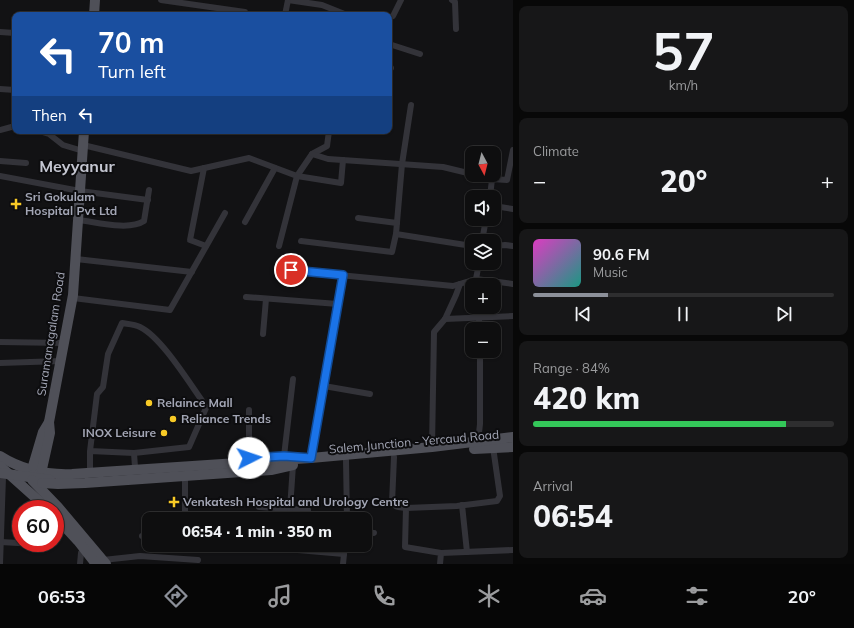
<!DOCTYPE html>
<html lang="en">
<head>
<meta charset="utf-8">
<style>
  body { margin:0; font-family:Mulish,sans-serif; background:#171718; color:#f1f3f6; height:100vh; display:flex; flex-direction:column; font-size:15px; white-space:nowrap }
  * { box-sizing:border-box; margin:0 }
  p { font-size:13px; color:#9b9c9e }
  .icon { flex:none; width:22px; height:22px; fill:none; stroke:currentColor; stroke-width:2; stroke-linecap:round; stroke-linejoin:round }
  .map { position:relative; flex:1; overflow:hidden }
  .drawer { display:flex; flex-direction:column; gap:6px; padding:6px; background:#080808; width:341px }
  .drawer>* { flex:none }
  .guide { position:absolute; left:12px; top:12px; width:380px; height:122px; border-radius:8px; box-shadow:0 1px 3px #0004,0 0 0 1px #2e2e2f; background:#1a4fa0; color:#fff; overflow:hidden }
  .needle { width:26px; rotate:173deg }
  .buttons { position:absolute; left:465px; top:146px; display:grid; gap:8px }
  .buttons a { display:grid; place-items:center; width:36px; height:36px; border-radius:8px; background:#0e0e0f; box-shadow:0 1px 3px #0004,0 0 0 1px #2e2e2f; font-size:20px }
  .speed { position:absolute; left:12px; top:500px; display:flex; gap:8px; font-size:20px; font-weight:700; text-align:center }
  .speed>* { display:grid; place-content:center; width:52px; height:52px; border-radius:50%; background:#0e0e0f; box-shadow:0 1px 3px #0004,0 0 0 1px #2e2e2f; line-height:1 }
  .speed .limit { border:6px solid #d22; background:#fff; color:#111 }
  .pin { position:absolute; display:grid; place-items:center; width:34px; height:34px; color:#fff; margin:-17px; border:2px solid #fff; border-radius:50%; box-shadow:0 1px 4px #0007 }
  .me { position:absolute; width:44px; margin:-22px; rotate:86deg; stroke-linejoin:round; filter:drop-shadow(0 0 3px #0008) }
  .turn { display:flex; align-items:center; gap:14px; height:84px; padding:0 20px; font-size:18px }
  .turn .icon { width:52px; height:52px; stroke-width:2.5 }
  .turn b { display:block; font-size:28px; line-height:34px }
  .then { display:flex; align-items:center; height:38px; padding:0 20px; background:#0003; gap:8px; font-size:15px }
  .big { font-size:30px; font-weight:800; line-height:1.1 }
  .drawer .tile { flex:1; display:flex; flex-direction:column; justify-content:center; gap:6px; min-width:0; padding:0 14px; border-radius:8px; background:#171718 }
  .drawer .dial { align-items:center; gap:0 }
  .dial b { font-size:52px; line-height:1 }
  .song { display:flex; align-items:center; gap:12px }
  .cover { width:48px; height:48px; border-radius:6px; background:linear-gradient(135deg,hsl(310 70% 55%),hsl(170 70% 35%)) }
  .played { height:4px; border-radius:2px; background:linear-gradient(90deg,#8c9099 25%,#2e2e2f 25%) }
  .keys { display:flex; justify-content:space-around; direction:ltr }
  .heat { display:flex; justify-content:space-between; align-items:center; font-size:22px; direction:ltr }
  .charge { height:6px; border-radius:3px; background:linear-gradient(90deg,#34c759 84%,#2e2e2f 0) }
  .trip { position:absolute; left:142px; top:512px; width:230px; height:40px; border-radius:8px; background:#0e0e0f; box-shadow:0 1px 3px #0004,0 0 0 1px #2e2e2f; font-weight:800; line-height:40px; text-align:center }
  .dock { display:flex; height:64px; justify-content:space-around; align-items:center; background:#060606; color:#9b9c9e }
  .dock .icon { width:28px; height:28px }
  .dock .current { color:#8c9099 }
  .dock b { font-size:18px; color:#f1f3f6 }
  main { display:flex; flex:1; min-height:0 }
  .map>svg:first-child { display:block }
</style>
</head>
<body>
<main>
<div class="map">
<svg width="513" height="564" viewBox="0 0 513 564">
  <rect width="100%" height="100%" fill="#121214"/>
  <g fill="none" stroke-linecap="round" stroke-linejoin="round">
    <g stroke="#333339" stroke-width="6">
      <polyline points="161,0 245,12"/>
      <polyline points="288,0 322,5 347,15"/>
      <polyline points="452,0 455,2 456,29"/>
      <polyline points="285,15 288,0"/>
      <polyline points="393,16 401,0"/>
      <polyline points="0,32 15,33"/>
      <polyline points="389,44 420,54"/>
      <polyline points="389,68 391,68"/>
      <polyline points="0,89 15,90"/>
      <polyline points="411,105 402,164 396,234 472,246"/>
      <polyline points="0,130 15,126"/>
      <polyline points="39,131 49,134 63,145 83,151"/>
      <polyline points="83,145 191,171 249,158 297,176 312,154 327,146 329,131"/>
      <polyline points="312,154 328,159 443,167 472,174"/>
      <polyline points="0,161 26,163"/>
      <polyline points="204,168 190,240 206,246"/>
      <polyline points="475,175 492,179 490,197"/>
      <polyline points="0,176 80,191 148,200"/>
      <polyline points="492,179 507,180 513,150"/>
      <polyline points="494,206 513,209"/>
      <polyline points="358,218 397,223"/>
      <path d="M79,220c17,2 50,11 65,1l5,-31"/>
      <polyline points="245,222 275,168"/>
      <polyline points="301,241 392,252 396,234"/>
      <polyline points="482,241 486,219"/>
      <polyline points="279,246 297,176 341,183 343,160"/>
      <polyline points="494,246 505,245 513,246"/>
      <polyline points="76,259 192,272"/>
      <polyline points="277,269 453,286 476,279 513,284"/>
      <polyline points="476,279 479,263"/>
      <polyline points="246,297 338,304"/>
      <polyline points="73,298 170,310 225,213"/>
      <polyline points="479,317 479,329"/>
      <polyline points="445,319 456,295 460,284"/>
      <polyline points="263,334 266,299"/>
      <polyline points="0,342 65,343"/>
      <polyline points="0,363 61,361"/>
      <polyline points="324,386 370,394"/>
      <polyline points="478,442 480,424 480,351"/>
      <polyline points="432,447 434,332 445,319 513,316"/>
      <path d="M90,451l44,2 55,-6 17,-39 -3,-6c-15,-21 -42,-65 -63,-75 -6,-3 -13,-3 -18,-4l-14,31 -5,33 -6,7 -7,57v19"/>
      <polyline points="134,453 135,467"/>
      <polyline points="284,456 293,379"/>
      <path d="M394,457l-2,46c3,5 8,4 14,5"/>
      <polyline points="249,458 249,410"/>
      <polyline points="311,458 343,275"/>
      <polyline points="346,460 347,519"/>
      <polyline points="185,476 185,519"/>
      <polyline points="462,505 467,552"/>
      <polyline points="259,507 308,510"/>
      <polyline points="290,509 293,465"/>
      <polyline points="365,532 374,533"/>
      <polyline points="142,536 149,536"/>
      <polyline points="1,542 35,544"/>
      <polyline points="286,549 344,554 345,545"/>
      <polyline points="441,553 513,550"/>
      <polyline points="103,560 140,556 198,560"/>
      <polyline points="0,564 3,477"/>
      <polyline points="80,564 81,553"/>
      <polyline points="343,564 344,554"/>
      <polyline points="440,564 441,553 405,547 406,508 457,506 497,501 500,496 493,447"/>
    </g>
    <g stroke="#4f5058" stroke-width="10">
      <polyline points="94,15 95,0"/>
      <polyline points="474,449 513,447"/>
      <path d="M0,456c22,14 47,19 72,18l239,-16 121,-11 81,-10"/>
      <polyline points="0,466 48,509"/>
      <polyline points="33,466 43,432 49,422"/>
      <polyline points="42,469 50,433 49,422 73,295 84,131"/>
      <polyline points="0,473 50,480"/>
      <polyline points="32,480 58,507 106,564"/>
      <polyline points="42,483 58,484 85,483 271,470 293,465"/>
      <polyline points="55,516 78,541 96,564"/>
    </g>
  </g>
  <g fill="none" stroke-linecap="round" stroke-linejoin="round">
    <g stroke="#114b97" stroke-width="10">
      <polyline id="route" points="249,458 284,456 311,458 343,275 291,270"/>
    </g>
    <use href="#route" stroke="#1a73e8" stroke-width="7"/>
  </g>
  <g fill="#f8ca26" stroke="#0d0d0f" stroke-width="1.5">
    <path d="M14 198h4v4h4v4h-4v4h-4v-4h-4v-4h4z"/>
    <circle cx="149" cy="403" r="4"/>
    <circle cx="173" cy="419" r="4"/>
    <circle cx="164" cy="433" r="4"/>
    <path d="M172 496h4v4h4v4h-4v4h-4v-4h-4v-4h4z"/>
  </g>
  <g text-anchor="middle" stroke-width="4" stroke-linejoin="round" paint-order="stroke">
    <g font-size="12" font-weight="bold" fill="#a3a6b5" stroke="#0d0d0f" text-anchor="start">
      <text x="25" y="201">Sri Gokulam<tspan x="25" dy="14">Hospital Pvt Ltd</tspan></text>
      <text x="157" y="407">Relaince Mall</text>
      <text x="181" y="423">Reliance Trends</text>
      <text x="156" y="437" text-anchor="end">INOX Leisure</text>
      <text x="183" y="506">Venkatesh Hospital and Urology Centre</text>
    </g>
    <g font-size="12" fill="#a3a6b5" stroke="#0d0d0f">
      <text transform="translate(51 334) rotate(-81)" y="4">Suramanagalam Road</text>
      <text transform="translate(414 442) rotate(-5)" y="4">Salem Junction - Yercaud Road</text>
    </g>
    <g font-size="16" font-weight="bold" fill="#c4c6d1" stroke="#0d0d0f">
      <text x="77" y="172">Meyyanur</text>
    </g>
  </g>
</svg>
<div class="buttons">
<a><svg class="needle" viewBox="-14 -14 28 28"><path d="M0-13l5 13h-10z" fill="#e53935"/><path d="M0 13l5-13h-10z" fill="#9b9c9e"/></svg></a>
<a><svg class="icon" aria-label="sound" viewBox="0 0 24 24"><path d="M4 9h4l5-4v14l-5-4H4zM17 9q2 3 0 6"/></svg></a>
<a><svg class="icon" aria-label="layers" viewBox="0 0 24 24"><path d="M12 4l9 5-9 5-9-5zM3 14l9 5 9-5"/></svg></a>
<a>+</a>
<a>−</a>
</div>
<div class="speed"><div class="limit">60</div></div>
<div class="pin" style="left:291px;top:270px;background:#d93025"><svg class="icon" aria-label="arrive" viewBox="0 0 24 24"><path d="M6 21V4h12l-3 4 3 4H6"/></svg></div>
<svg class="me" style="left:249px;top:458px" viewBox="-20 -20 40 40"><circle r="19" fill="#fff"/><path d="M0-13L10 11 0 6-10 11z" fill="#1a73e8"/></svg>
<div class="trip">06:54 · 1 min · 350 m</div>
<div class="guide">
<div class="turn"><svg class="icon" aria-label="left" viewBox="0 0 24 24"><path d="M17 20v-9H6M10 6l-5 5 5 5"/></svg><div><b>70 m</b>Turn left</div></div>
<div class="then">Then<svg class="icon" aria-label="left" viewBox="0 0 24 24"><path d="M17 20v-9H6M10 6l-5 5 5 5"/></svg></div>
</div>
</div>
<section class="drawer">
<div class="tile dial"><b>57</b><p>km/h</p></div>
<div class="tile"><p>Climate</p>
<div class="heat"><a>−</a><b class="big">20°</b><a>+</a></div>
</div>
<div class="tile">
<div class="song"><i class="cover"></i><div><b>90.6 FM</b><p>Music</p></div></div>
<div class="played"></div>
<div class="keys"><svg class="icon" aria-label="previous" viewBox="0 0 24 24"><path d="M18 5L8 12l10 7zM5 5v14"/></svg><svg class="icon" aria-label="pause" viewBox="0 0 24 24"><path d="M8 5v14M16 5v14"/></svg><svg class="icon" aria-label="next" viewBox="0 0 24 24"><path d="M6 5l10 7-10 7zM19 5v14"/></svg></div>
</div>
<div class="tile"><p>Range · 84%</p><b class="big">420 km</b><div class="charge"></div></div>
<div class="tile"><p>Arrival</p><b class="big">06:54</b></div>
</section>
</main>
<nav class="dock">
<b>06:53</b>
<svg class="icon current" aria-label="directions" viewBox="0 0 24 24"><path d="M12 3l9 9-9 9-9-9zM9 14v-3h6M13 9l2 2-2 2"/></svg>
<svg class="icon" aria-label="music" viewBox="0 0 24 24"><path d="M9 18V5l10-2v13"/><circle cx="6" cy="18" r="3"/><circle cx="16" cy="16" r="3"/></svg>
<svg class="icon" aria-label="phone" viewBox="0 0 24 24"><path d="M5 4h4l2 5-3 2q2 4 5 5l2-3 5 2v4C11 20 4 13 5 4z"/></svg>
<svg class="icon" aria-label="climate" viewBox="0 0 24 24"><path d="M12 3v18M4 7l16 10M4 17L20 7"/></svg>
<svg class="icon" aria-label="car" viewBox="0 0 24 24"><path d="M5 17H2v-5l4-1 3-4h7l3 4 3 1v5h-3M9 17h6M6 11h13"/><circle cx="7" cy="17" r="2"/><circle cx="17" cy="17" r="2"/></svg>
<svg class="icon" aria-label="filters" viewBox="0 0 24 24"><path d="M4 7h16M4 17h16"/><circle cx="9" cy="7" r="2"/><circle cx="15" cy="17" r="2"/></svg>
<b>20°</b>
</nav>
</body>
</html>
